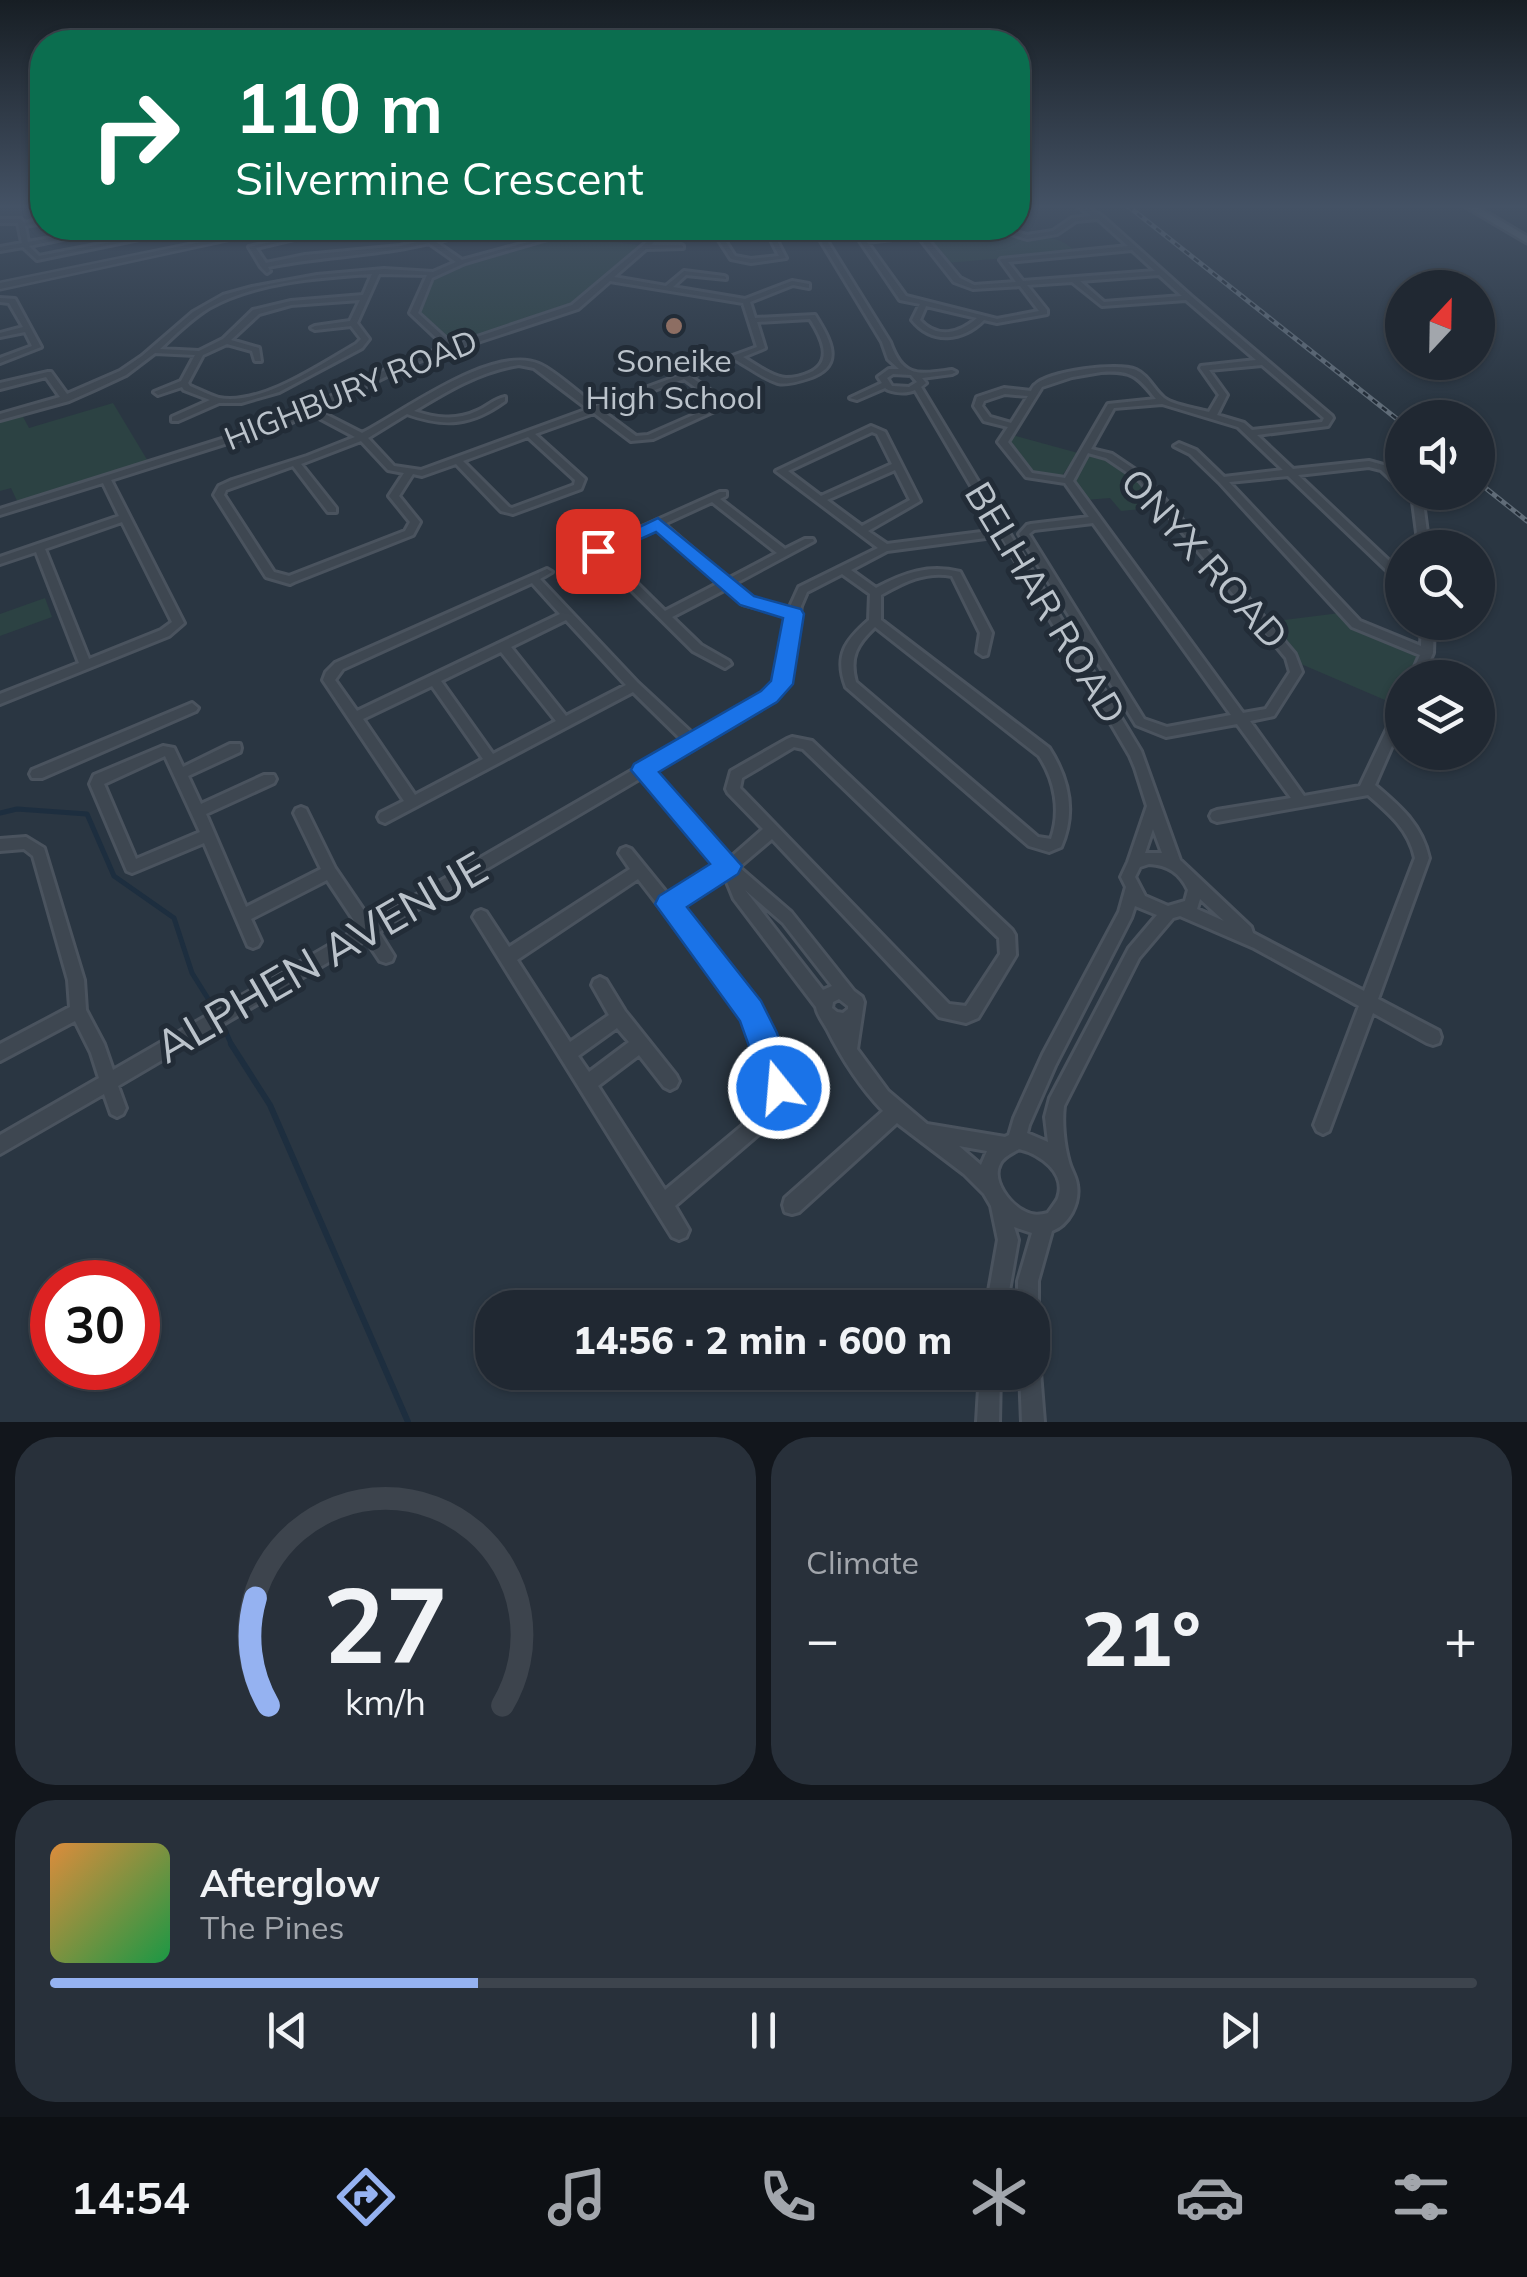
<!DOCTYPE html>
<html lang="en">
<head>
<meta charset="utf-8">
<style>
  body { margin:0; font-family:Mulish,sans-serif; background:#28303a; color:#f1f3f6; height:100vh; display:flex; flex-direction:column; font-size:38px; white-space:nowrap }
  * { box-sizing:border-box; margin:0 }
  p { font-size:32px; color:#a2a6ac }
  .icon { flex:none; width:55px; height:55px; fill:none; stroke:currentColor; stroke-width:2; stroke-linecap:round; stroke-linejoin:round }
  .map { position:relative; height:1422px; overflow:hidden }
  .drawer { display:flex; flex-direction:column; gap:15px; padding:15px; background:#12161c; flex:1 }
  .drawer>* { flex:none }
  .guide { position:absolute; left:30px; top:30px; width:1000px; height:210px; border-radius:40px; box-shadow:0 2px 8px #0004,0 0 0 2px #3d444d; background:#0b6e4f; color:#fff; overflow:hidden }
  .needle { width:65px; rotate:22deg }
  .buttons { position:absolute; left:1385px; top:270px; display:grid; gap:20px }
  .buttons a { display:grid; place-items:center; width:110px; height:110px; border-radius:50%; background:#202832; box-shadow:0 2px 8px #0004,0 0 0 2px #3d444d; font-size:50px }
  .speed { position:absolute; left:30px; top:1260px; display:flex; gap:20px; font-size:50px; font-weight:700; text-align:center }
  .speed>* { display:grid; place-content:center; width:130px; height:130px; border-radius:50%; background:#202832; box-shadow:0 2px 8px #0004,0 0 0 2px #3d444d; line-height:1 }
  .speed .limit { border:15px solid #d22; background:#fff; color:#111 }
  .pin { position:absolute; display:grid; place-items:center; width:85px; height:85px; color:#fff; margin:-42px; border-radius:20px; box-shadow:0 5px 15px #0006 }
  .me { position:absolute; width:110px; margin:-55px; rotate:343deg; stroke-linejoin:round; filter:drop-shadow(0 0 8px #0008) }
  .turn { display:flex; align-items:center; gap:35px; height:210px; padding:0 40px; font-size:45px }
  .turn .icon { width:130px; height:130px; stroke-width:2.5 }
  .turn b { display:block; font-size:70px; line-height:85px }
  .big { font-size:75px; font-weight:800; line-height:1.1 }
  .drawer .card { flex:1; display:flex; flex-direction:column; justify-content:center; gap:15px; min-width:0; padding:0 35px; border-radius:40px; background:#28303a }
  .drawer .dial { align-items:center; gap:0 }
  .dial svg { height:260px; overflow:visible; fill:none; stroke:#3d444d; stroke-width:7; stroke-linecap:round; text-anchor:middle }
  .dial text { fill:#f1f3f6; stroke:none }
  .song { display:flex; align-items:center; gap:30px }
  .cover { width:120px; height:120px; border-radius:15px; background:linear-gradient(135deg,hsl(30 70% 55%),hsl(140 70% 35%)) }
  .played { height:10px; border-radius:5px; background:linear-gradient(90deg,#95b2f1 30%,#3d444d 30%) }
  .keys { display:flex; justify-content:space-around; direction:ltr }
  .heat { display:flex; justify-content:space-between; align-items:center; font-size:55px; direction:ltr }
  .drawer .tiles { flex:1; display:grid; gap:15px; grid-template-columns:1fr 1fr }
  .card:last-child { grid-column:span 2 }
  .trip { position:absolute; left:475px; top:1290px; width:575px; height:100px; border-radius:40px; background:#202832; box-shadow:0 2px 8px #0004,0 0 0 2px #3d444d; font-weight:800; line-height:100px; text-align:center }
  .dock { display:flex; height:160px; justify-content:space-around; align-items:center; background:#0d1014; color:#a2a6ac }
  .dock .icon { width:70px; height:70px }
  .dock .active { color:#95b2f1 }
  .dock b { font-size:45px; color:#f1f3f6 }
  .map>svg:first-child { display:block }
</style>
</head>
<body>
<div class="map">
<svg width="1527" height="1422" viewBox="0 0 1527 1422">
  <rect width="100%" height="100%" fill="#2a3642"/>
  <g fill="#2c4243">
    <path d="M571,228l59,1 -14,13 27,4 -63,56 -119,40 -13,-1 -30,-25 17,-41c44,-21 93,-25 136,-47z"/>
    <path d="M971,228c18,0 30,8 46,9 26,3 38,-5 59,15l-130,11 -21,-26z"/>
    <polygon points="113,403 149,463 19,505 11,488 0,491 0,419 21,413 29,428"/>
    <polygon points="1009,434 1078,453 1061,477 1030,474 1006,440"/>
    <path d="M1086,455c32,-4 58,30 76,52l-41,4 -11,-13 -25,2 -13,-21z"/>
    <polygon points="45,598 52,617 0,636 0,614"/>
    <polygon points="1340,613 1416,655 1418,660 1411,677 1402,678 1399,706 1301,664 1267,622"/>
  </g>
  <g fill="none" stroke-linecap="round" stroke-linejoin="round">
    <g stroke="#1d2e3f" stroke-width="5">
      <polyline points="0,813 17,809 87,814 114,876 174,918 192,973 212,1005"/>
      <polyline points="225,1030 232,1046"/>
    </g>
    <polyline stroke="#1d2e3f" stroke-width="6" points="231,1044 270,1105 408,1422"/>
    <g stroke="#4a535e" stroke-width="6">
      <g id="minor">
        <polygon points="1026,206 1035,206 1018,213 1018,209"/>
        <path d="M1077,206h8l17,10 89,80 141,120 1,2 -5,8 -71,9 36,34 76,-8 18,5 15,14v8l-3,-1 -18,-17 -12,-3 -71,8 104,98v9l-4,-1 -110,-105 -59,6 131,139 61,25 1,-24h12l-1,31 -11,25h-12l10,-23 -68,-28 -133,-145 -29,-28 -16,-8 5,-3 17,7 28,27 59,-7 -45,-43 -76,-23 -48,4 -23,41 21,5 34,23 149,177 7,18 -28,44 -24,5 54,75 56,-10 36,-76 2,-3 4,-1v17l-27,62c25,21 47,40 54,73l-51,141 61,32 2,6 -2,6 -6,2 -6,-2 -54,-30 -44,118 -6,3 -6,-3 -3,-6 45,-119 -105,-58 -74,-32 -7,2 -34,40 -75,148c-2,16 0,39 5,56 2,8 7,14 8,23 3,18 -8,40 -25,46l-14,50v27l-3,7 -3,1v-8h-14v-27l14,-48 -18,-6 4,13 -12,68h-20l12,-68 -7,-34 -7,-12 -20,-20 -67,-51 -98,89 -7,2 -7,-2 -2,-7 2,-7 98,-87c-23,-24 -41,-52 -56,-82 -5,-9 -9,-13 -11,-22l-82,-108 -9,-22 -47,30c32,40 126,141 107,195 -3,10 -11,18 -18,25l-92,79 14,24 -3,7 -7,3 -7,-3 -199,-320 3,-5 5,-2 5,2 23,35 121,-78 -11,-16 2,-4 5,-2 5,2 39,48 49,-31 -78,-88 -262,154 15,24 -2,5 -6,2 -6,-2 -14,-21 -248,146 8,22 -3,6 -6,3 -6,-3 -7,-20 -104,60v-19l99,-57 -8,-25 -16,-32 -75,40v-17l70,-37 -2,-27 -35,-124 -9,-7 -24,2v-12l26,-2 18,11 40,132 2,30 18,34 9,26 246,-142 -32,-48 -76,39 10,22 -3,5 -5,2 -5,-2 -44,-103 -67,28 -5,2 -5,-2 -37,-87 4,-9 69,-29 11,2 9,19 47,-23h10l1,4 -1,4 -52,24 13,28 63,-29h10l2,4 -2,4 -68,31 40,93 75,-38 -27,-56 2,-4 5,-2 5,2 29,59 36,53 312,-180 -50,-49 -248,131 -5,-2 -2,-4 2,-4 24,-12 -81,-121 3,-8 9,-9 212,-94 5,3 -12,7 98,104 56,52 71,-41 11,-12 12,-66 -45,-12 -17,-15 -54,28 29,28 28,16 2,3 -6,4 -32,-17 -97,-96 -11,5h-8v-4l143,-64h6v4l-6,3 65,50 20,-10h8l1,2 -80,43 17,14 38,11 10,-22 79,-39 -102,-77 95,-45 14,6 35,69 -52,30 19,13 110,-14 -82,-140c-8,4 -23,3 -30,-2l-28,12 -7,-2 32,-15 -4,-6 11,-8h10l-11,-10 -6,-17 -69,-114h6l71,114c13,37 29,32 62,28l4,2 -4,2 -30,4 4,5 -5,4 220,364 39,109 71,67 2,6 111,58 51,-133c-6,-28 -25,-44 -47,-63l-151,27 -5,-2 -2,-4 2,-4 5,-2 74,-12 -54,-74 -71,13 -30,-12 -117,-191 8,-9 4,-1 58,-7 -24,-34 -39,-6 -28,-35 10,-15 -24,-6 -10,-15 3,-9 27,-9 27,3c1,-2 2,-5 4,-6 14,-14 83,-23 101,-15 13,6 17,19 28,28 9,7 33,11 45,14l10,-17 -19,-27 1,-2 55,-6 -70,-60 -84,6 -30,-24 -45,3 20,25v4l-50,9 -13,-3c-21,21 -52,25 -72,0l8,-16 -20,-4 -40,-59 55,-9 -2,-3 1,-1h4l4,4 48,-4 -3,2 -43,5 36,43 14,7 42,-3 -16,-22 1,-1 127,-13 -30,-27 -22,2 -19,13 -30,5 -35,-11h8l27,7 26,-4 19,-13 20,-2zM918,236l36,46 19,7 47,-3 19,25 -42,8 -91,-23 -39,-54zM1132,250l23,21 -132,10 -15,-19zM1159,275l23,21 -78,6 -24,-21zM926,306l51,12c-18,16 -40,21 -57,2zM1262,365l62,53 -2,4 -70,8 -8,-7 -27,-8 10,-20 -18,-25zM1101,372c30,-2 36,3 55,27l-48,5 -43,74 -33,-5 -24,-31 34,-55 30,-10zM893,374l18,1 6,7 -8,5 -17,-1 -5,-8zM1005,394l23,2 -17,27 -21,-6 -8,-11 2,-5zM872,432l5,2 15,30 -71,32 -33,-25zM1088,453l18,5 34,23 146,177 4,14 -24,37 -23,4 -170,-232zM895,470l15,30 -48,26 -35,-26zM712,502l65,51 -49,26 -64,-55zM1093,523l138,192 -64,12 -23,-8 -115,-185 5,-4zM656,528l63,55 -54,28 -61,-60zM1001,536l129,220 5,12 12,38 -19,56 -7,15 5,10 -7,25 -76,142 -29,64 -5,17 -4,2 -78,-13 -39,-33 -31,-42 7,-47 -2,-5 -8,-6 -63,-79 -52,-45 33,-28 167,178 27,6 12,-5 38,-63 -1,-20 -3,-5 -200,-189 -20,-4 -5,2 -56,32 -5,18 2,4 35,36 -33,29 -78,-86 121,-72 15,-16 13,-78 6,-14 35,-18 28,20 -1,26c-23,20 -35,35 -23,67l183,159 20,6 12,-5c15,-34 8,-68 -12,-99l-168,-128v-25c23,-13 44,-24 71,-19l28,57 -3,19 6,4 4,-1 5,-22 -32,-61c-31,-8 -56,1 -84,16l-25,-18 36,-19zM532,583l28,31 -203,97 -22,-31 8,-11zM566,620l60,65 -60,31 -55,-69zM875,627l164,129c16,24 22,55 12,83l-13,-2 -182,-155c-7,-25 1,-38 19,-55zM501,652l55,69 -63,33 -52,-73zM432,686l51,73 -68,36 -52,-76zM794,747l9,2 196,189 1,16 -34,52 -17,-2 -209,-216 2,-10zM165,756l35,76 -64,27 -32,-75zM1153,829l9,24h-17zM1149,864c19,1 31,9 39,26l-3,11 -17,5 -23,-10 -10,-19 5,-10zM638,879l107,138 10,20 12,28 3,23 -4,14 -11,13 -90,75 -67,-104 41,-31 25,32 6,3 6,-3 3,-6 -3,-6 -51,-64 -19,-31 -6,-3 -6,3 -2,5 17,30 -39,27 -53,-82zM745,890l38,33 49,63 -9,4zM1200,899l24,22 -27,-12zM1135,906l22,9 -28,33 -79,150 -5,19 3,25 -21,-9 2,-8 26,-59 76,-148zM839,999l9,7v3l-5,4 -6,-1 -5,-4 1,-6zM617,1028l12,14 -40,30 -11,-16zM959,1146l28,5 -6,14zM1019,1149c21,5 48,24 39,49 -1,3 -8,12 -10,15 -8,2 -15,3 -24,-2 -14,-7 -33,-30 -24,-47 3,-7 11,-10 19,-15z"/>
        <polygon points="0,219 21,219 25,223 42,219 42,223 25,226 28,242 105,228 116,228 29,246 39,256 183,228 193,228 37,260 23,247 0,251 0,247 22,243 18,223 0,223"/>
        <path d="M331,228h9l-84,20 10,15 39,-8 95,-9 25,-6 -16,-12h7l15,11 47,-11h9l-1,1 -50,13 26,18 70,-19 32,-13h7l-17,9 -89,26 -33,15 -14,35 35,32 119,-40 81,-68 23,-9h7l-26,11 -6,6h30l2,1v2l-37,1 -32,28 52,9 18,-15 40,5 2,1v2l-40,-4 -13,12 72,12 47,-18 17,3v4l-16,-3 -43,17 5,16 60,-3c15,24 31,51 -6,63 -9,3 -22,7 -31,5 -14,-4 -29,-16 -42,-23l-45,17 30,21 2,9 -70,32 -22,2 -37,-28 -59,21 50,45 -4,10 -68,25 -12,-3 -45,-47 -34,12 -9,-2 -14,22 21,26 -7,13 -119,47 -4,2 -24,-7 -52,-82 5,-9 13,-6 75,-24 48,-19 -45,-24 -22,11 -177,56 73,143 -15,13 -169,68v-10l79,-31 -43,-111 -36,12v-7l119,-41 -16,-33 -103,32v-6l282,-89 126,-61 38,-12 -36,-34 17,-38 -48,-1 -22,49 12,16 -7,9 -83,44 -38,11h-22l-41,18h-6v-4l38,-17 -26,-10 -2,-3 -24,8 -4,-3 27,-11 14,-26 -40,-2 -29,22 -30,14 -27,12 -69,19v-6l60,-17 -14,-20 -46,12v-6l48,-11h3l16,22 53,-23 22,-15 51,-44 30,-17 29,-8 65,-12 67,-6 49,3 23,-10 -27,-19c-53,13 -108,13 -161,24l2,4 -3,2 -6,-6 -12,-20zM372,274l-9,21 -72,6 -38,9 -30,29 -24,12 -39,-2c15,-14 31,-30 49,-41 45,-26 113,-31 163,-34zM610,281l133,22 14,44 -161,59c-15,-11 -42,-36 -57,-42 -46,-20 -136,48 -177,69l-45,-23 97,-47 164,-54zM360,300l-10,21 -35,5 -4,2 4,2 36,-4 10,13 -5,5c-35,20 -95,62 -137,54 -10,-3 -19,-8 -29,-12l-2,-3 15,-28 24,-11 25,7 3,10h6l-2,-13 -28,-8 28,-26 32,-9zM810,319c11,17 25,43 -1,54 -6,3 -16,5 -23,5 -14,-1 -31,-14 -43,-21l22,-9 -8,-26zM519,365l15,3 54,41 -167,61 -27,-4 -26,-28 39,-24c39,14 65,11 98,-13v-4c-11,2 -18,10 -28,14 -21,10 -42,7 -63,0 33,-20 66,-40 105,-46zM684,379l30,22v5l-66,29 -12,1 -35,-26zM528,437l47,43 -1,5 -62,23 -3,-1 -46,-46zM361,441l27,29 16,3 -15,23 21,26 -5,9 -116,45 -15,-4 -50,-77 2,-5 67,-24 35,46h8v-4l-35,-44zM122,522l50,100 -11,8 -72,29 -44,-110z"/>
        <polygon points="711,228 717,228 735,256 751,259 779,256 767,232 772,231 786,258 751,263 731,259"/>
        <polygon points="0,298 15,299 41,347 0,363 0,358 32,346 25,332 0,337 0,333 23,327 9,303 0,302"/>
        <polygon points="1406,492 1416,492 1423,502 1429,548 1419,548 1413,502"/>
        <polygon points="192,703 198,708 196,711 42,778 32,778 30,774 32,770"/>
        <polygon points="1032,1363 1037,1365 1040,1372 1044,1422 1022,1422 1020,1372 1032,1372"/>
        <polygon points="980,1372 1000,1372 999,1422 977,1422"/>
      </g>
    </g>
    <g stroke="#4a535e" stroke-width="5">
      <polygon id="tertiary" points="269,228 282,228 0,289 0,283"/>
    </g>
    <g stroke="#4a535e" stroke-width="5">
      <polygon id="primary" points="1464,206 1476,206 1527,236 1527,243"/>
    </g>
    <use href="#minor" fill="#3e4751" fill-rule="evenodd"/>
    <use href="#tertiary" fill="#3e4751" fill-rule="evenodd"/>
    <use href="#primary" fill="#5c6771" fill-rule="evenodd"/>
    <g stroke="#606c78" stroke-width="5">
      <g id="rail">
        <polyline points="1128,206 1402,423"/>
        <polyline points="1478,482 1527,521"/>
      </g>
    </g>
    <use href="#rail" stroke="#222c37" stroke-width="2.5" stroke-dasharray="6" stroke-linecap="butt"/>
  </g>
  <linearGradient id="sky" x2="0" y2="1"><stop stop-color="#171e24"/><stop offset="0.51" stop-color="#445265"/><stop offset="1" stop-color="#445265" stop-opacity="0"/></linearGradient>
  <rect width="1527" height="405" fill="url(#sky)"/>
  <polygon fill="#1a73e8" stroke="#114b97" stroke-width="2.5" points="658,518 754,596 801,609 804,614 793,684 777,702 659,772 742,866 738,874 687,907 761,1001 777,1033 794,1088 790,1099 779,1103 768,1099 740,1021 655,904 659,896 710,864 631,770 634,764 761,691 771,681 783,618 740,605 656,532 605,555 598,557 589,551"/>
  <circle fill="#8d6e63" stroke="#222c37" stroke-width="4" cx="674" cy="326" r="10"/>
  <g text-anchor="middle" stroke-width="10" stroke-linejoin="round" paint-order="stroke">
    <g font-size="32" fill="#bbc3cb" stroke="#222c37">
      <text x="674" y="372">Soneike<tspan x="674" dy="37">High School</tspan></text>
    </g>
    <g font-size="32" fill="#bbc3cb" stroke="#222c37">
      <text transform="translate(351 390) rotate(-22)" y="11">HIGHBURY ROAD</text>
    </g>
    <g font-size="38" fill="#bbc3cb" stroke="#222c37">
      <text transform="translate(1204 559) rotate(48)" y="13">ONYX ROAD</text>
      <text transform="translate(1045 603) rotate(59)" y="13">BELHAR ROAD</text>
    </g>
    <g font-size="45" fill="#bbc3cb" stroke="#222c37">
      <text transform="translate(321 957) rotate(-30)" y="16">ALPHEN AVENUE</text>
    </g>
  </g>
</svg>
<div class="buttons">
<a><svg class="needle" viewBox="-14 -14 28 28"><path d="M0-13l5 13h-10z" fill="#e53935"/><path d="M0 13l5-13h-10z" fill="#a2a6ac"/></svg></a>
<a><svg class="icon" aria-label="sound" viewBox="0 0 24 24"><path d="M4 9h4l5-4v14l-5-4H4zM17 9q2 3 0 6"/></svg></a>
<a><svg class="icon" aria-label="search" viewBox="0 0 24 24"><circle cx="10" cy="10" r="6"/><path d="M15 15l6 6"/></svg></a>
<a><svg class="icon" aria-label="layers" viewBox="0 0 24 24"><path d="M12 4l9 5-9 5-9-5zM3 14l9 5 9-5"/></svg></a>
</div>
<div class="speed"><div class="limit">30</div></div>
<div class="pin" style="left:598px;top:551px;background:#d93025"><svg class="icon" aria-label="arrive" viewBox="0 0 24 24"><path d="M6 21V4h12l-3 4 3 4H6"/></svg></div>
<svg class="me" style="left:779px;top:1088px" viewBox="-20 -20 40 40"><circle r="17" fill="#1a73e8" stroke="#fff" stroke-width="3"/><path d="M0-11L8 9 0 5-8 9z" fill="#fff"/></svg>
<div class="trip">14:56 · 2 min · 600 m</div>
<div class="guide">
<div class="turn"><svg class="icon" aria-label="right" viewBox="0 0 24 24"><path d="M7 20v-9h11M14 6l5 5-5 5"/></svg><div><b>110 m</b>Silvermine Crescent</div></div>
</div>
</div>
<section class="drawer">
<div class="tiles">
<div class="card dial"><svg viewBox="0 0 100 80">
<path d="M14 69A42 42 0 1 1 86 69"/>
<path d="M14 69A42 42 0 0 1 10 36" stroke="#95b2f1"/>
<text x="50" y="56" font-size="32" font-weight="700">27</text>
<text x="50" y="72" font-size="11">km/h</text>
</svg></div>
<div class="card"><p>Climate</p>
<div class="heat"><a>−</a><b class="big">21°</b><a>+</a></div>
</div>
<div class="card">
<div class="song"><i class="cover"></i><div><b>Afterglow</b><p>The Pines</p></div></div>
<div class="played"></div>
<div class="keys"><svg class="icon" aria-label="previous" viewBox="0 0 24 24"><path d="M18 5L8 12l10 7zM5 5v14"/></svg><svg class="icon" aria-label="pause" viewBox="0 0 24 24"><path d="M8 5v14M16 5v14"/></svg><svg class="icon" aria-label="next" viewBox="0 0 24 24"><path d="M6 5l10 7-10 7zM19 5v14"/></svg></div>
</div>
</div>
</section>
<nav class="dock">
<b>14:54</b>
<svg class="icon active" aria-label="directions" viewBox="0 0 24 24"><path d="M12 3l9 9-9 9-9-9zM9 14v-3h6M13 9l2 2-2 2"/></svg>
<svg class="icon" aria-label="music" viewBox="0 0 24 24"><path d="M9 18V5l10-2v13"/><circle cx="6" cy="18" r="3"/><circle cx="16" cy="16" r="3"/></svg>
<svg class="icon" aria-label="phone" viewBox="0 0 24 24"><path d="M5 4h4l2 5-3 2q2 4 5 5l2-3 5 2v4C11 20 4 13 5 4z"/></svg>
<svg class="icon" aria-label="climate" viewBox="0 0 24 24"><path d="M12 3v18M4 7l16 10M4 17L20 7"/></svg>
<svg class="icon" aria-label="car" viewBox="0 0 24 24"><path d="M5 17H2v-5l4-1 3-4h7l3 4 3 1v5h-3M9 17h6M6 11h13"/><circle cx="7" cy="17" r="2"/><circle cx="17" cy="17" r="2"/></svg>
<svg class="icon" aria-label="filters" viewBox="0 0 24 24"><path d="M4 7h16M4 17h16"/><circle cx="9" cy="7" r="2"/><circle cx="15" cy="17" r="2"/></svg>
</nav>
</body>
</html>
